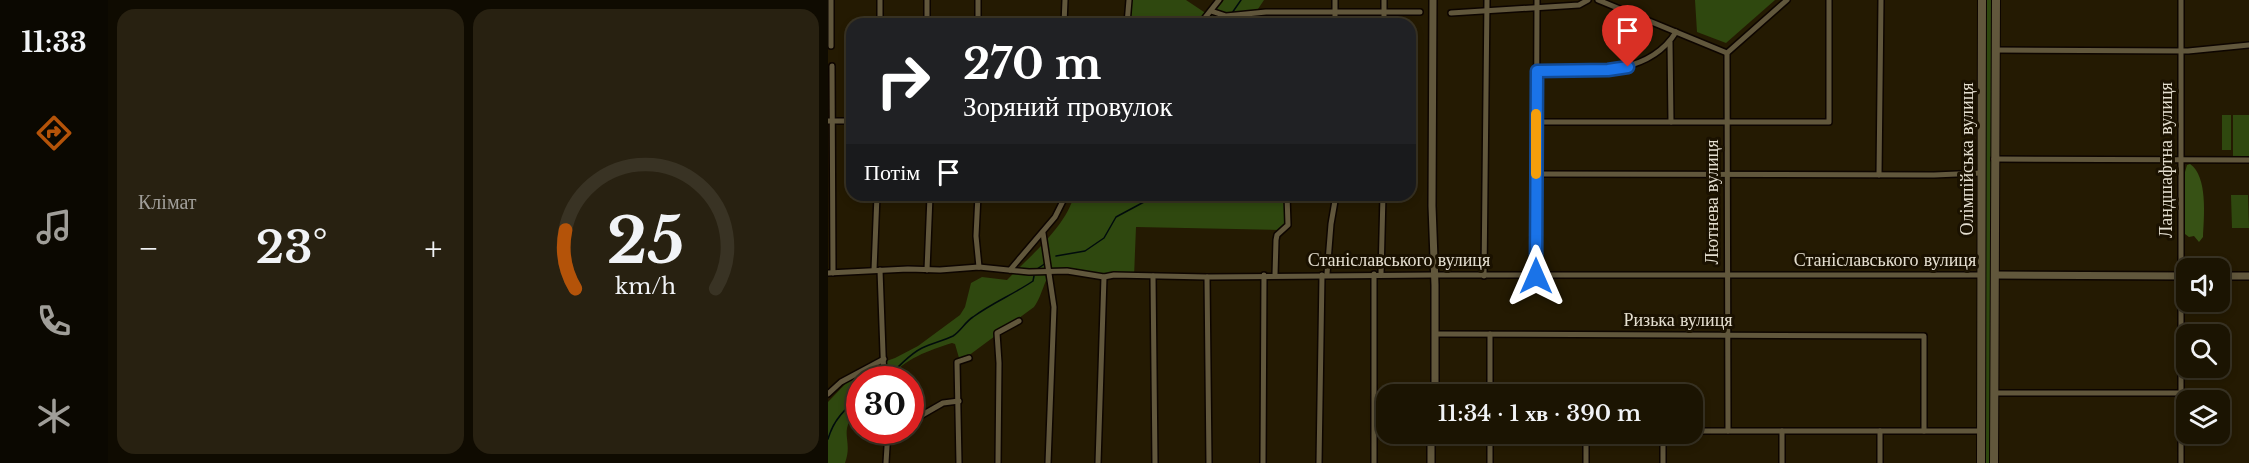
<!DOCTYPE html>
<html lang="uk">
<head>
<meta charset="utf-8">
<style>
  body { margin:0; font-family:"Libre Baskerville",serif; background:#282111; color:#f1f3f6; height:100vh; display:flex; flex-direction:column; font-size:22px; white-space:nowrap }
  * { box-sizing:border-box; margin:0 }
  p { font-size:20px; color:#a09e99 }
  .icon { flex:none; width:33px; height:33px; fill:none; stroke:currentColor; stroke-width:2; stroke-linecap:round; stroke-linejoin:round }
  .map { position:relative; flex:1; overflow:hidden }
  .panel { display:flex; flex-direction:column; gap:9px; padding:9px; background:#0f0b01; width:720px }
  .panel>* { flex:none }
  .hud { position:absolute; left:18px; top:18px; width:570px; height:183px; border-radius:18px; box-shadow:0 3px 9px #0003,0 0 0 2px #393324; background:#202124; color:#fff; overflow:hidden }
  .tools { position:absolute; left:1348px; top:258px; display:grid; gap:12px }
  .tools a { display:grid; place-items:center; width:54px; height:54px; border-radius:12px; background:#1b1402; box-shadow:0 3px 9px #0003,0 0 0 2px #393324; font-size:30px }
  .speed { position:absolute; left:18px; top:366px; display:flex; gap:12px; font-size:30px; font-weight:700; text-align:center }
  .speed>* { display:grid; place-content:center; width:78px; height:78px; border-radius:50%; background:#1b1402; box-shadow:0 3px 9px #0003,0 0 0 2px #393324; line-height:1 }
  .speed .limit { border:9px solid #d22; background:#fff; color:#111 }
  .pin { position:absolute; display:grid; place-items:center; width:51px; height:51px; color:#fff; margin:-62px -26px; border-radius:50% 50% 50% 0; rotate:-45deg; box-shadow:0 0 6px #0007 }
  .pin .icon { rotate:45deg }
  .me { position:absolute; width:66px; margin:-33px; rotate:0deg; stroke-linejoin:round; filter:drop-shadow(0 0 4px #0008) }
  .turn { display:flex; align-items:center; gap:21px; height:126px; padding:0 18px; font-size:27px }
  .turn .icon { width:78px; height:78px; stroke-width:2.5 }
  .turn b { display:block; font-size:42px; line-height:51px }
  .then { display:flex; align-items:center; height:57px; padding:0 18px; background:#0003; gap:12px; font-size:22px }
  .big { font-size:45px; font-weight:600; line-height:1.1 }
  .panel .widget { flex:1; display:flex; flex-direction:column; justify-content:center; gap:9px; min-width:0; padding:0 21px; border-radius:18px; background:#282111 }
  .panel .dial { align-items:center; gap:0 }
  .dial svg { height:156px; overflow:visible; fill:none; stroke:#393324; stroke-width:7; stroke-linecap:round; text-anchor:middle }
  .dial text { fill:#f1f3f6; stroke:none }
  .heat { display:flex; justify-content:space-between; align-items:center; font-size:33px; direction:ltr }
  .panel .tiles { flex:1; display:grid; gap:9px; grid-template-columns:repeat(2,1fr) }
  .trip { position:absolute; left:548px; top:384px; width:327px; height:60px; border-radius:18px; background:#1b1402; box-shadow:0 3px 9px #0003,0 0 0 2px #393324; font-weight:600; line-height:60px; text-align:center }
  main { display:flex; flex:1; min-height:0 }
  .tabs { display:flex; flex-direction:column; width:108px; justify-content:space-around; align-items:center; background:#0b0801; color:#a09e99 }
  .tabs .icon { width:42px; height:42px }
  .tabs .current { color:#b45309 }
  .tabs b { font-size:27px; color:#f1f3f6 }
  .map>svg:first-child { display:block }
</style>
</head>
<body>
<main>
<nav class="tabs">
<b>11:33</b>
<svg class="icon current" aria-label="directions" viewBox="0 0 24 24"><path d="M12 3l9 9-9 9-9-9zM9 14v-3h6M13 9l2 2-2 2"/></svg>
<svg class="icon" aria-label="music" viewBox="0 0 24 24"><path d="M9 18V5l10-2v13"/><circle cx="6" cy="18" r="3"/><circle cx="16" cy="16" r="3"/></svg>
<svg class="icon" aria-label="phone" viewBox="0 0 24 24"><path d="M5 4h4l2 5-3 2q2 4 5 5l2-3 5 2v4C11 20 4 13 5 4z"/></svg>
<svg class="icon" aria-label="climate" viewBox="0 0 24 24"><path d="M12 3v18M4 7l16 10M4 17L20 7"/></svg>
</nav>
<section class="panel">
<div class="tiles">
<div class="widget"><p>Клімат</p>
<div class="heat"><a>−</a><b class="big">23°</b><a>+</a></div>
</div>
<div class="widget dial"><svg viewBox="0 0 100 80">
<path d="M14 69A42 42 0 1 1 86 69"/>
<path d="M14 69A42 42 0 0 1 9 39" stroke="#b45309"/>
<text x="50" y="56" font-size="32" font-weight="700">25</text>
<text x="50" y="72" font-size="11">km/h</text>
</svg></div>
</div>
</section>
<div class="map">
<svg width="1421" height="463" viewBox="0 0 1421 463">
  <rect width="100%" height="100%" fill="#241a02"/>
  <g fill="#2f480f">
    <polygon points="303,0 358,0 379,14 388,10 396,0 436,0 420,24 301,24"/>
    <polygon points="867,0 947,0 898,43 869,32"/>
    <polygon points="1154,0 1168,0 1166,463 1153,463"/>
    <rect x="1394" y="115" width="9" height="35"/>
    <rect x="1405" y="115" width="16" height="43"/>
    <path d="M246,195h211v31l-6,4 -143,-3 -2,50 -80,-7c-10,7 -11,25 -20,37l-70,52 -5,-1 -4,-14 -3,-1c-22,7 -49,16 -63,36l-29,1 -1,29c-23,23 -5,30 -14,54h-17v-61l19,-20 31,-18 17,-6 23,-12 42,-31 5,-8 6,-24 11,-6 25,3c23,-24 59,-53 67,-85z"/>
    <polygon points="1403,195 1420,195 1421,228 1404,228"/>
  </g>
  <path fill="#375215" d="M1362,164c18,12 14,53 13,73l-4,5 -5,-6 -5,1 -4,-3v-62l2,-7z"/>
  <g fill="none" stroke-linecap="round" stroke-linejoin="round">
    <g stroke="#000b0c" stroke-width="1.5">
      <polyline points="404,13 413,0"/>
      <polyline points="228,256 257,251 276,238 288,217 329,195"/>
      <polyline points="209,269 218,263"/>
      <path d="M60,380c5,-10 24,-27 34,-32 10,-5 21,-7 31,-12 8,-5 12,-14 20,-19 19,-14 41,-23 60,-36l1,-5"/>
      <path d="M0,439c5,-17 16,-31 32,-40"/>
    </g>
    <g stroke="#0d0500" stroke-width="8">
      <g id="minor">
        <polyline points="3,0 3,46"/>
        <polyline points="52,0 52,24"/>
        <polyline points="150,0 150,24"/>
        <polyline points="770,0 899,53"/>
        <polyline points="383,11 398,16 438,12 592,12"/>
        <polyline points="623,13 751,5 760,0"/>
        <polyline points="99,24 99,0"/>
        <polyline points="236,24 237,0"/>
        <polyline points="299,24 301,0"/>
        <polyline points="372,24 391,0"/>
        <polyline points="507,24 507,0"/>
        <polyline points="556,24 556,0"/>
        <polyline points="842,42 843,122"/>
        <polyline points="1167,50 1360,51 1421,45"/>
        <polyline points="4,66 5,273"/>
        <path d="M709,71c46,0 110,8 139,-39"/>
        <polyline points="0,121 24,121"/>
        <polyline points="708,122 1001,122 1001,0"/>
        <polyline points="1166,159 1421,160"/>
        <polyline points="708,174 1106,175 1153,173"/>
        <polyline points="1051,175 1053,0"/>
        <polyline points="150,195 148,236 151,267"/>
        <polyline points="215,233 226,307 220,463"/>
        <polyline points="46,270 49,195"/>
        <polyline points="52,270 56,380"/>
        <polyline points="99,270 102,196"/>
        <polyline points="182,270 227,217 238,195"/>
        <polyline points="0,273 80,269 112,270 151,267 201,272 239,271 276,277 286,275 379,277 604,275"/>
        <polyline points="499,274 503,224 508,195"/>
        <polyline points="553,274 555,195"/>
        <polyline points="447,275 448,240 449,235 460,225 459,195"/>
        <polyline points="606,275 1153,275"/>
        <polyline points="325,276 327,463"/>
        <polyline points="656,276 659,0"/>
        <polyline points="708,276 709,0"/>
        <polyline points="379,277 381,463"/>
        <polyline points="607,334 1096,336 1096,431"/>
        <polyline points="1166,393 1353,393"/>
        <polyline points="0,394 13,382 56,359"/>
        <polyline points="662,394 662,334"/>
        <polyline points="82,422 115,403 131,401"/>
        <polyline points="864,431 1153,431"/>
        <polyline points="900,431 899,53 959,0"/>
        <polyline points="954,431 954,463"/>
        <polyline points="758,434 758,463"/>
        <polyline points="58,463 60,430"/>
        <polyline points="131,463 129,362 141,358"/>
        <polyline points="170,463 171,363 169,333 191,321"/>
        <polyline points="270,463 276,277"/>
        <polyline points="435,463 436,275"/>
        <polyline points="491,463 494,275"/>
        <polyline points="546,463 546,274"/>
        <polyline points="662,463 662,434"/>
        <polyline points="835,463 835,434"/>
        <polyline points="1052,463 1052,431"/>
        <polyline points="1353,463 1353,0"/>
      </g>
    </g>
    <g stroke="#0d0500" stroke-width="10">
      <g id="tertiary">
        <polyline points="605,0 604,206 607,285 607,394"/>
        <polyline points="1167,275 1359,276"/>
        <polyline points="1392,276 1421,276"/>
        <polyline points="603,463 603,434"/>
      </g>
    </g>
    <g stroke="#0d0500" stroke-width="10">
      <g id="secondary">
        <polyline points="1153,463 1154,0"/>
        <polyline points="1166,463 1168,0"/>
      </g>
    </g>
    <use href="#minor" stroke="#61573c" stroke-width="5"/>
    <use href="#tertiary" stroke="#61573c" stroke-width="7"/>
    <use href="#secondary" stroke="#61573c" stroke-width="8"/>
  </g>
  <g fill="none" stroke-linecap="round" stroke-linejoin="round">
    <g stroke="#114b97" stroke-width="15">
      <polyline id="route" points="708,276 709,71 780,70 800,67"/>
    </g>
    <use href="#route" stroke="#1a73e8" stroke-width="10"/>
    <polyline stroke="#f59e0b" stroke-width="10" points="708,174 708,114"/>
  </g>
  <g text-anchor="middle" stroke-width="6" stroke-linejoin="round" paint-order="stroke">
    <g font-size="18" fill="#e5dfd0" stroke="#1a1100">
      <text transform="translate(1139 159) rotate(-90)" y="6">Олімпійська вулиця</text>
      <text transform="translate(1338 160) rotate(-90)" y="6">Ландшафтна вулиця</text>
      <text transform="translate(884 202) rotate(-90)" y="6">Лютнева вулиця</text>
      <text x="571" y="266">Станіславського вулиця</text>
      <text x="1057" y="266">Станіславського вулиця</text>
      <text x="850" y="326">Ризька вулиця</text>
    </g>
  </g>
</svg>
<div class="tools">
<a><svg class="icon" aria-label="sound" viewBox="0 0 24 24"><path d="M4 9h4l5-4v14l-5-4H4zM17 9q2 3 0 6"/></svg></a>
<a><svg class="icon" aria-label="search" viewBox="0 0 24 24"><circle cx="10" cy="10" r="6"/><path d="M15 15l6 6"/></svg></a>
<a><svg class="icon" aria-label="layers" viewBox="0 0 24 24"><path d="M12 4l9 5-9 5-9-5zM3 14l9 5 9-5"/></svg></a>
</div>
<div class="speed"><div class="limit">30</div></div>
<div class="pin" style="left:800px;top:67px;background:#d93025"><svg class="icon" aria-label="arrive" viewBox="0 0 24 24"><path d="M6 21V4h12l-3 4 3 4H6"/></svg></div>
<svg class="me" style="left:708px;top:276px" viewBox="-20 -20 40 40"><path d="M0-17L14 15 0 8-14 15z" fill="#1a73e8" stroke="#fff" stroke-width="4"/></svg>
<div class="trip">11:34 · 1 хв · 390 m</div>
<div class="hud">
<div class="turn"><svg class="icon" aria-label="right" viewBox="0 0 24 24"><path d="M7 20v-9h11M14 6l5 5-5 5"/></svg><div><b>270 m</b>Зоряний провулок</div></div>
<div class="then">Потім<svg class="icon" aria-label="arrive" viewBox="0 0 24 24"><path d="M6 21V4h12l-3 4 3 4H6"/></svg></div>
</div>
</div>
</main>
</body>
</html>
